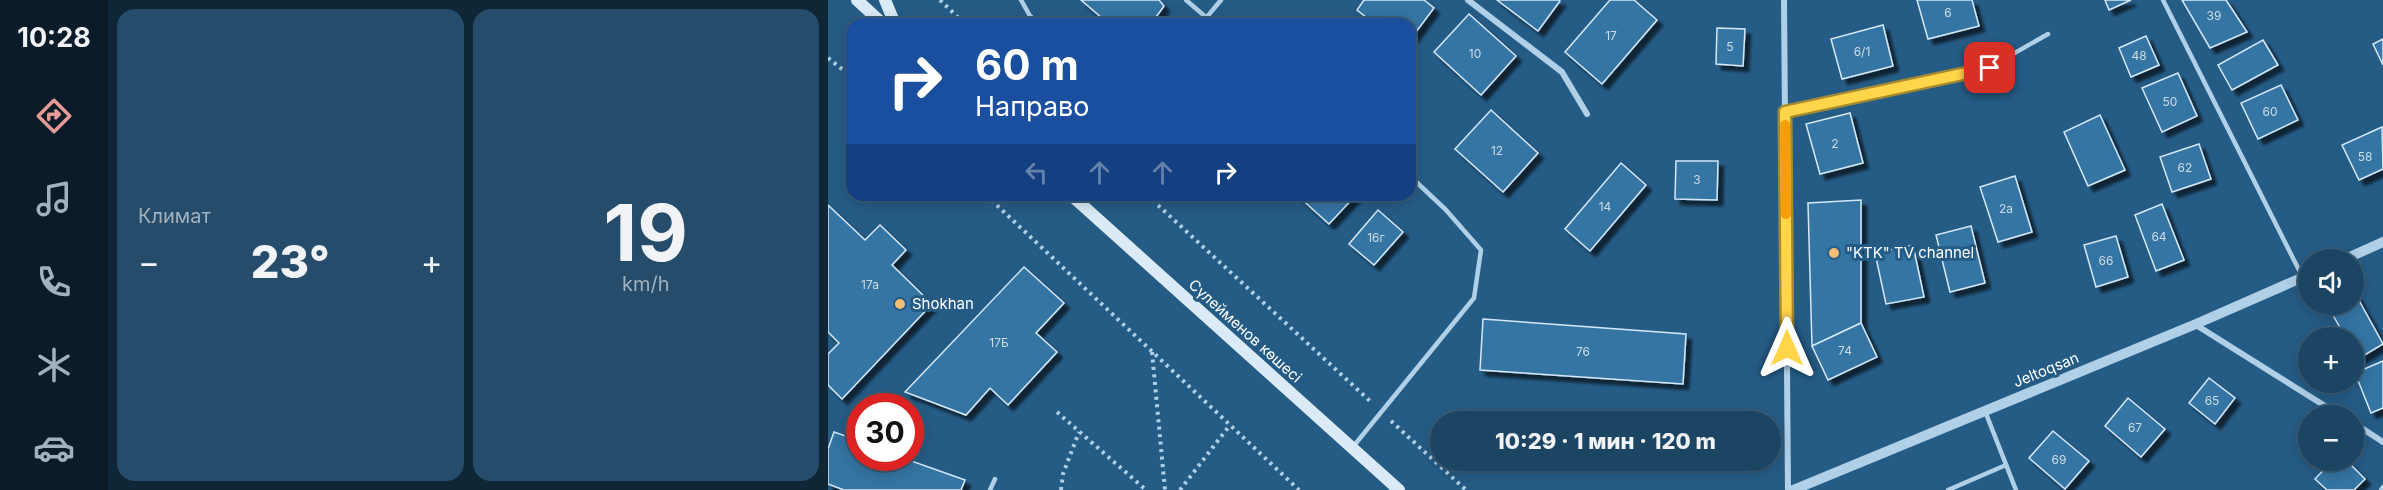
<!DOCTYPE html>
<html lang="ru">
<head>
<meta charset="utf-8">
<style>
  body { margin:0; font-family:Inter,sans-serif; background:#254c6a; color:#f1f3f6; height:100vh; display:flex; flex-direction:column; font-size:22px; white-space:nowrap }
  * { box-sizing:border-box; margin:0 }
  p { font-size:20px; color:#a0b1bf }
  .icon { flex:none; width:33px; height:33px; fill:none; stroke:currentColor; stroke-width:2; stroke-linecap:round; stroke-linejoin:round }
  .map { position:relative; flex:1; overflow:hidden }
  .drawer { display:flex; flex-direction:column; gap:9px; padding:9px; background:#0f2637; width:720px }
  .drawer>* { flex:none }
  .hud { position:absolute; left:18px; top:18px; width:570px; height:183px; border-radius:18px; box-shadow:0 3px 15px #0003,0 0 0 2px #3a5d78; background:#1a4fa0; color:#fff; overflow:hidden }
  .controls { position:absolute; left:1470px; top:249px; display:grid; gap:12px }
  .controls a { display:grid; place-items:center; width:66px; height:66px; border-radius:50%; background:#1c4564; box-shadow:0 3px 15px #0003,0 0 0 2px #3a5d78; font-size:30px }
  .speed { position:absolute; left:18px; top:393px; display:flex; gap:12px; font-size:30px; font-weight:700; text-align:center }
  .speed>* { display:grid; place-content:center; width:78px; height:78px; border-radius:50%; background:#1c4564; box-shadow:0 3px 15px #0003,0 0 0 2px #3a5d78; line-height:1 }
  .speed .limit { border:9px solid #d22; background:#fff; color:#111 }
  .pin { position:absolute; display:grid; place-items:center; width:51px; height:51px; color:#fff; margin:-26px; border-radius:12px; box-shadow:0 3px 9px #0006 }
  .me { position:absolute; width:66px; margin:-33px; rotate:0deg; stroke-linejoin:round; filter:drop-shadow(0 0 4px #0008) }
  .turn { display:flex; align-items:center; gap:21px; height:126px; padding:0 30px; font-size:27px }
  .turn .icon { width:78px; height:78px; stroke-width:2.5 }
  .turn b { display:block; font-size:42px; line-height:51px }
  .lanes { display:flex; align-items:center; height:57px; padding:0 30px; background:#0003; justify-content:center; gap:30px; direction:ltr }
  .lanes .off { opacity:.35 }
  .big { font-size:45px; font-weight:800; line-height:1.1 }
  .drawer .card { flex:1; display:flex; flex-direction:column; justify-content:center; gap:9px; min-width:0; padding:0 21px; border-radius:18px; background:#254c6a }
  .drawer .dial { align-items:center; gap:0 }
  .dial b { font-size:78px; line-height:1 }
  .heat { display:flex; justify-content:space-between; align-items:center; font-size:33px; direction:ltr }
  .drawer .tiles { flex:1; display:grid; gap:9px; grid-template-columns:repeat(2,1fr) }
  .trip { position:absolute; left:602px; top:411px; width:351px; height:60px; border-radius:30px; background:#1c4564; box-shadow:0 3px 15px #0003,0 0 0 2px #3a5d78; font-weight:800; line-height:60px; text-align:center }
  main { display:flex; flex:1; min-height:0 }
  .menu { display:flex; flex-direction:column; width:108px; justify-content:space-around; align-items:center; background:#0b1c28; color:#a0b1bf }
  .menu .icon { width:42px; height:42px }
  .menu .active { color:#e69b98 }
  .menu b { font-size:27px; color:#f1f3f6 }
  .map>svg:first-child { display:block }
</style>
</head>
<body>
<main>
<nav class="menu">
<b>10:28</b>
<svg class="icon active" aria-label="directions" viewBox="0 0 24 24"><path d="M12 3l9 9-9 9-9-9zM9 14v-3h6M13 9l2 2-2 2"/></svg>
<svg class="icon" aria-label="music" viewBox="0 0 24 24"><path d="M9 18V5l10-2v13"/><circle cx="6" cy="18" r="3"/><circle cx="16" cy="16" r="3"/></svg>
<svg class="icon" aria-label="phone" viewBox="0 0 24 24"><path d="M5 4h4l2 5-3 2q2 4 5 5l2-3 5 2v4C11 20 4 13 5 4z"/></svg>
<svg class="icon" aria-label="climate" viewBox="0 0 24 24"><path d="M12 3v18M4 7l16 10M4 17L20 7"/></svg>
<svg class="icon" aria-label="car" viewBox="0 0 24 24"><path d="M5 17H2v-5l4-1 3-4h7l3 4 3 1v5h-3M9 17h6M6 11h13"/><circle cx="7" cy="17" r="2"/><circle cx="17" cy="17" r="2"/></svg>
</nav>
<section class="drawer">
<div class="tiles">
<div class="card"><p>Климат</p>
<div class="heat"><a>−</a><b class="big">23°</b><a>+</a></div>
</div>
<div class="card dial"><b>19</b><p>km/h</p></div>
</div>
</section>
<div class="map">
<svg width="1555" height="490" viewBox="0 0 1555 490">
  <defs>
    <filter id="shadow"><feDropShadow dx="5.5" dy="5.5" stdDeviation="1.5" flood-color="#0009"/></filter>
  </defs>
  <rect width="100%" height="100%" fill="#255c86"/>
  <g fill="#3674a3" stroke="#d4e8f7" stroke-width="1.5" filter="url(#shadow)">
    <polygon points="253,0 331,0 336,6 323,24 281,24"/>
    <polygon points="536,0 596,0 606,8 582,40 582,24 547,24 529,10"/>
    <polygon points="669,0 731,0 732,1 710,31"/>
    <polygon points="782,0 806,0 829,20 774,84 737,52"/>
    <polygon points="1089,0 1144,0 1151,26 1100,39"/>
    <polygon points="1277,0 1303,0 1281,10"/>
    <polygon points="1354,0 1398,0 1419,32 1382,48"/>
    <polygon points="641,14 688,56 653,95 606,52"/>
    <polygon points="1055,25 1065,66 1014,79 1003,39"/>
    <polygon points="889,28 917,29 915,66 888,64"/>
    <polygon points="1318,36 1331,65 1303,77 1291,48"/>
    <polygon points="1555,39 1555,65 1545,44"/>
    <polygon points="1435,40 1450,65 1404,90 1390,65"/>
    <polygon points="1350,73 1369,116 1334,132 1314,88"/>
    <polygon points="1453,85 1470,120 1430,139 1413,103"/>
    <polygon points="663,110 710,153 675,192 627,149"/>
    <polygon points="1022,113 1035,163 992,174 978,124"/>
    <polygon points="1272,115 1297,170 1260,186 1236,132"/>
    <polygon points="1554,127 1555,169 1531,180 1514,145"/>
    <polygon points="1371,144 1383,179 1344,192 1332,157"/>
    <polygon points="848,161 890,161 889,200 847,199"/>
    <polygon points="793,163 818,185 762,251 737,229"/>
    <polygon points="1187,176 1204,232 1170,242 1152,187"/>
    <polygon points="469,195 528,195 501,224"/>
    <polygon points="1033,200 1033,323 984,346 980,203"/>
    <polygon points="1334,204 1356,260 1328,271 1307,215"/>
    <polygon points="0,205 37,240 52,225 78,250 64,265 104,304 14,399 0,385 0,354 11,343 0,332"/>
    <polygon points="550,210 575,232 546,265 521,244"/>
    <polygon points="1143,226 1157,283 1122,292 1108,235"/>
    <polygon points="1288,236 1300,277 1268,287 1256,245"/>
    <polygon points="1085,245 1096,297 1058,304 1047,253"/>
    <polygon points="196,267 236,303 208,333 229,352 180,405 162,388 138,415 77,392"/>
    <polygon points="1528,295 1555,344 1530,359 1526,352 1526,338 1518,338 1502,310 1511,304 1526,304 1526,297"/>
    <polygon points="655,319 858,334 855,384 652,370"/>
    <polygon points="1033,323 1049,357 1000,380 984,346"/>
    <polygon points="1555,361 1555,408 1543,413 1527,373"/>
    <polygon points="1381,378 1407,398 1387,424 1361,403"/>
    <polygon points="1300,398 1337,429 1313,457 1277,426"/>
    <polygon points="1225,431 1261,461 1237,489 1201,458"/>
    <polygon points="6,432 32,441 32,458 75,458 137,480 133,490 16,490 0,484 0,449"/>
    <polygon points="1505,460 1518,460 1537,479 1526,490 1499,490 1487,479"/>
  </g>
  <g fill="none" stroke-linecap="round" stroke-linejoin="round">
    <g stroke="#b0d0e8" stroke-width="4" stroke-dasharray="3 4.5" stroke-linecap="butt">
      <polyline points="112,0 137,24"/>
      <polyline points="0,58 24,77"/>
      <polyline points="158,195 471,490"/>
      <polyline points="319,195 543,402"/>
      <polyline points="324,352 337,490"/>
      <polyline points="229,412 318,490"/>
      <polyline points="563,421 638,490"/>
      <polyline points="233,490 235,474 251,432"/>
      <polyline points="352,490 402,425"/>
    </g>
    <g stroke="#b0d0e8" stroke-width="4.5">
      <polyline points="193,0 202,16 212,24"/>
      <polyline points="358,0 386,24"/>
      <polyline points="1335,0 1474,276"/>
      <polyline points="373,24 393,0"/>
      <polyline points="957,112 1162,67 1220,34"/>
      <polyline points="1157,411 1188,490"/>
      <polyline points="524,448 646,298 653,250 618,210 582,176"/>
      <polyline points="162,490 167,479"/>
      <polyline points="1120,490 1178,465"/>
      <polyline points="1553,490 1555,487"/>
    </g>
    <g stroke="#b0d0e8" stroke-width="6">
      <polyline points="640,0 734,72 759,114"/>
      <polyline points="956,0 960,490"/>
      <polyline points="1368,325 1513,416"/>
      <polyline points="1526,423 1555,442"/>
    </g>
    <g stroke="#b0d0e8" stroke-width="10">
      <polyline points="1515,260 1555,242"/>
      <polyline points="965,490 1368,324 1480,275"/>
    </g>
    <g stroke="#daeaf7" stroke-width="12">
      <polyline points="29,0 55,24"/>
      <polyline points="57,0 67,24"/>
      <polyline points="243,195 571,490"/>
    </g>
  </g>
  <g fill="none" stroke-linecap="round" stroke-linejoin="round">
    <g stroke="#a68a30" stroke-width="15">
      <polyline id="route" points="959,348 957,112 1162,68"/>
    </g>
    <use href="#route" stroke="#ffd54a" stroke-width="10"/>
    <polyline stroke="#f59e0b" stroke-width="10" points="957,125 958,214"/>
  </g>
  <g fill="#f2be74" stroke="#255c86" stroke-width="2">
    <circle cx="1006" cy="253" r="6"/>
    <circle cx="72" cy="304" r="6"/>
  </g>
  <g text-anchor="middle" stroke-width="6" stroke-linejoin="round" paint-order="stroke">
    <g font-size="12" fill="#cddce8">
      <text x="1120" y="17">6</text>
      <text x="1386" y="20">39</text>
      <text x="783" y="40">17</text>
      <text x="902" y="51">5</text>
      <text x="1034" y="56">6/1</text>
      <text x="647" y="58">10</text>
      <text x="1311" y="60">48</text>
      <text x="1342" y="106">50</text>
      <text x="1442" y="116">60</text>
      <text x="1007" y="148">2</text>
      <text x="669" y="155">12</text>
      <text x="1537" y="161">58</text>
      <text x="1357" y="172">62</text>
      <text x="869" y="184">3</text>
      <text x="777" y="211">14</text>
      <text x="1178" y="213">2а</text>
      <text x="1331" y="241">64</text>
      <text x="548" y="242">16г</text>
      <text x="1278" y="265">66</text>
      <text x="42" y="289">17а</text>
      <text x="171" y="347">17Б</text>
      <text x="1017" y="355">74</text>
      <text x="755" y="356">76</text>
      <text x="1384" y="405">65</text>
      <text x="1307" y="432">67</text>
      <text x="1231" y="464">69</text>
    </g>
    <g font-size="15" fill="#fff" stroke="#255c86" text-anchor="start">
      <text x="1018" y="258">"KTK" TV channel</text>
      <text x="84" y="309">Shokhan</text>
    </g>
    <g font-size="15" fill="#fff" stroke="#255c86">
      <text transform="translate(417 331) rotate(42)" y="5">Сүлейменов көшесі</text>
      <text transform="translate(1218 370) rotate(-22)" y="5">Jeltoqsan</text>
    </g>
  </g>
</svg>
<div class="controls">
<a><svg class="icon" aria-label="sound" viewBox="0 0 24 24"><path d="M4 9h4l5-4v14l-5-4H4zM17 9q2 3 0 6"/></svg></a>
<a>+</a>
<a>−</a>
</div>
<div class="speed"><div class="limit">30</div></div>
<div class="pin" style="left:1162px;top:68px;background:#d93025"><svg class="icon" aria-label="arrive" viewBox="0 0 24 24"><path d="M6 21V4h12l-3 4 3 4H6"/></svg></div>
<svg class="me" style="left:959px;top:348px" viewBox="-20 -20 40 40"><path d="M0-17L14 15 0 8-14 15z" fill="#ffd54a" stroke="#fff" stroke-width="4"/></svg>
<div class="trip">10:29 · 1 мин · 120 m</div>
<div class="hud">
<div class="turn"><svg class="icon" aria-label="right" viewBox="0 0 24 24"><path d="M7 20v-9h11M14 6l5 5-5 5"/></svg><div><b>60 m</b>Направо</div></div>
<div class="lanes"><svg class="icon off" aria-label="left" viewBox="0 0 24 24"><path d="M17 20v-9H6M10 6l-5 5 5 5"/></svg><svg class="icon off" aria-label="ahead" viewBox="0 0 24 24"><path d="M12 20V5M6 11l6-6 6 6"/></svg><svg class="icon off" aria-label="ahead" viewBox="0 0 24 24"><path d="M12 20V5M6 11l6-6 6 6"/></svg><svg class="icon" aria-label="right" viewBox="0 0 24 24"><path d="M7 20v-9h11M14 6l5 5-5 5"/></svg></div>
</div>
</div>
</main>
</body>
</html>
